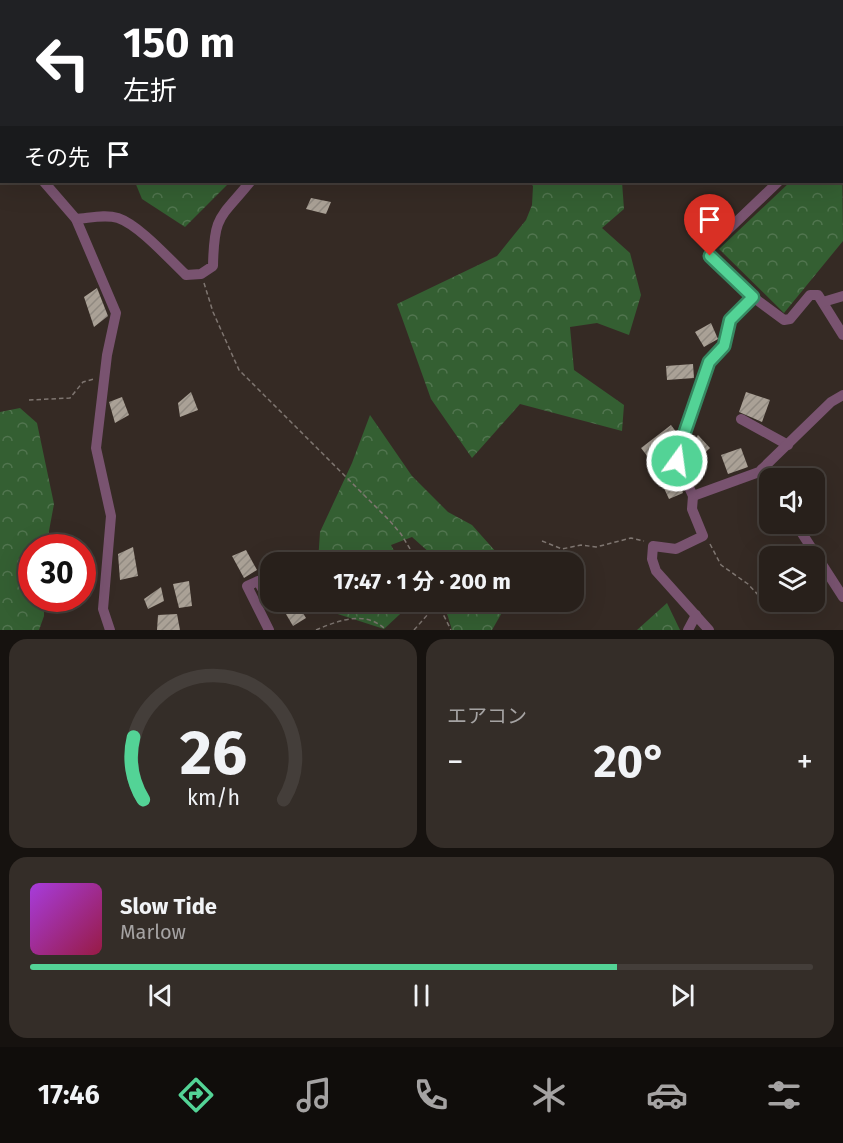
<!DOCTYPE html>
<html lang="ja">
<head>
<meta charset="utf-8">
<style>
  body { margin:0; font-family:"Fira Sans","Noto Sans JP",sans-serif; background:#342d28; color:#f1f3f6; height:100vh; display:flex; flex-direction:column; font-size:22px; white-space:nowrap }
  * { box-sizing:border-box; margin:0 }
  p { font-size:20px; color:#a5a3a3 }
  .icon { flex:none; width:33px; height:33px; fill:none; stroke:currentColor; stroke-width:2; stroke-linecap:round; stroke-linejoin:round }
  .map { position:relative; height:630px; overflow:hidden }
  .details { display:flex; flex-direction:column; gap:9px; padding:9px; background:#16120f; flex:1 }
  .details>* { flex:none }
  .top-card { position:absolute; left:0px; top:0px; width:843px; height:183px; box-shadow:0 6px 24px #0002,0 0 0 2px #443e3a; background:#202124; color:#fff; overflow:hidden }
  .controls { position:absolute; left:759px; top:468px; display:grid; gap:12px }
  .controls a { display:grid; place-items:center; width:66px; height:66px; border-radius:12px; background:#28201b; box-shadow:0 6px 24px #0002,0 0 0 2px #443e3a; font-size:30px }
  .speed { position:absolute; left:18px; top:534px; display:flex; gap:12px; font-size:30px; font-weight:700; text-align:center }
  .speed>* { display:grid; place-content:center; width:78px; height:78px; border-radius:50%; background:#28201b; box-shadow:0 6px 24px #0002,0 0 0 2px #443e3a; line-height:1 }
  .speed .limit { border:9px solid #d22; background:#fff; color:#111 }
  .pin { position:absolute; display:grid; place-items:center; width:51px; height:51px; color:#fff; margin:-62px -26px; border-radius:50% 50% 50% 0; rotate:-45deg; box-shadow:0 0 6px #0007 }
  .pin .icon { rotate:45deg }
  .me { position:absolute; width:66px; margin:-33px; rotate:14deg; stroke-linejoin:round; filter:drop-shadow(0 0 4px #0008) }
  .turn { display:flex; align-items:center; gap:21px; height:126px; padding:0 24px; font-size:27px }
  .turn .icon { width:78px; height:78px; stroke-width:2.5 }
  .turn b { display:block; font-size:42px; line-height:51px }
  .then { display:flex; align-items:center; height:57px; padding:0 24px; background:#0003; gap:12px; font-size:22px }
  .big { font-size:45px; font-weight:700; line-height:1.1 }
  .details .tile { flex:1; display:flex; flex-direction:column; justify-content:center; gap:9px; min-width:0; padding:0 21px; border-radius:18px; background:#342d28 }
  .details .dial { align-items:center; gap:0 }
  .dial svg { height:156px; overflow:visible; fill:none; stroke:#443e3a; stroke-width:7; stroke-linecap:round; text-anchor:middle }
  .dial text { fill:#f1f3f6; stroke:none }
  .song { display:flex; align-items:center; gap:18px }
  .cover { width:72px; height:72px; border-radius:9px; background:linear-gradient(135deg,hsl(280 70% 55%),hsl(340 70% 35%)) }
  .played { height:6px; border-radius:3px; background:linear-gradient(90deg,#53d396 75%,#443e3a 75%) }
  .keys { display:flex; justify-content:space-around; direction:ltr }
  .heat { display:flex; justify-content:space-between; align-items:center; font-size:33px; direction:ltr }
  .details .tiles { flex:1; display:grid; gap:9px; grid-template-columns:1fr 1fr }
  .tile:last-child { grid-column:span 2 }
  .trip { position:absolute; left:260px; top:552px; width:324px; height:60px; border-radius:18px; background:#28201b; box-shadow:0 6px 24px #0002,0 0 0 2px #443e3a; font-weight:700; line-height:60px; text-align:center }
  .dock { display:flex; height:96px; justify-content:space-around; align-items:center; background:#100d0b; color:#a5a3a3 }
  .dock .icon { width:42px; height:42px }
  .dock .on { color:#53d396 }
  .dock b { font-size:27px; color:#f1f3f6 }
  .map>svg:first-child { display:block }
</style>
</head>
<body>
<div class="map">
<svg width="843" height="630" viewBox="0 0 843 630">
  <defs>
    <pattern id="forest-crowns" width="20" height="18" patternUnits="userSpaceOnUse" patternTransform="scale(1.5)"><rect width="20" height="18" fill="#345f32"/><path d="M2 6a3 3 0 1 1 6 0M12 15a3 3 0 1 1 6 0" fill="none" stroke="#51754f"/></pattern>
    <pattern id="building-hatch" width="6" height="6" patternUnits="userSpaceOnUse" patternTransform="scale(1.5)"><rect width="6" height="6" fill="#aaa196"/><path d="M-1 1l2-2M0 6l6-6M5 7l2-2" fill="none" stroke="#908980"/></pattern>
  </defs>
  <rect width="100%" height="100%" fill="#352a24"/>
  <g fill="url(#forest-crowns)">
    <polygon points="842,155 843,241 784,313 719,249 790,182 842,182"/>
    <polygon points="135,182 230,182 185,227 142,199"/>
    <polygon points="529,182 622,182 624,209 602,228 630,253 641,295 629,335 597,323 570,327 574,370 624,405 622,431 520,404 472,458 431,399 397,304 497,256 526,220 532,205 533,186"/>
    <polygon points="20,408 37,423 54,504 46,547 32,548 32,598 44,599 44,616 39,630 0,630 0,412"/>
    <polygon points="370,415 412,476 448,512 472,525 505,562 440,562 412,537 391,545 400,562 318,562 320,532 352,463"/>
    <polygon points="317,602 413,602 384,629 316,607"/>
    <polygon points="453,602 508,602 492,630 452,630 446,610"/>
    <polygon points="667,603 680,630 637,630"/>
  </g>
  <g fill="url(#building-hatch)">
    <polygon points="311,198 331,202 326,214 306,209"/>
    <polygon points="97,288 108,316 94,327 84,297"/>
    <polygon points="711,323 718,339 704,347 695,332"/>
    <polygon points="693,364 694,378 667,380 666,366"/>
    <polygon points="191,392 198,410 180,417 178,403"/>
    <polygon points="746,392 770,400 762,422 739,412"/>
    <polygon points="122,397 129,415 115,423 109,402"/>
    <polygon points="671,425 677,433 673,443 651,461 641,448"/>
    <polygon points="698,435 710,448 697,460 687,449"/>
    <polygon points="741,448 748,467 728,474 721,455"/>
    <polygon points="670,462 683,493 669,499 655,469"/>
    <polygon points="133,547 138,576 120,580 118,554"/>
    <polygon points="246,550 257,570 244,578 232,556"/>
    <polygon points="189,581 192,606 179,608 173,584"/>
    <polygon points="161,587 164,601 148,609 144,599"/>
    <polygon points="296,602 306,618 293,626 283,609"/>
    <polygon points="177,614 180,630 157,630 158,615"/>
  </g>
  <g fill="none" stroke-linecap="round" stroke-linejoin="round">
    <g stroke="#7f7671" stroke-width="1.5" stroke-dasharray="4.5 3" stroke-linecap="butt">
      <polyline points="792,0 793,2"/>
      <polyline points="730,2 731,0"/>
      <polyline points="842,67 843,69"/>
      <polyline points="204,283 213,312 239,370 389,520 401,534 418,562"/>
      <polyline points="29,400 70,398 83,382 94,379"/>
      <polyline points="542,541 562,549 581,545 596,547 631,538 644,541"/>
      <polyline points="710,544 721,565 748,584 762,599"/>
      <polyline points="437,602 451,630"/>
      <path d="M316,630c23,-10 50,-20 70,0"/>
      <polyline points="414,630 429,613 440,608"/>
    </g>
    <g stroke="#795370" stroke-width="10">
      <polyline points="0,42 2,44"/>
      <polyline points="842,127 843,126"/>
      <polyline points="44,182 76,219 116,313 107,355 96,448 111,516 103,609 110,630"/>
      <polyline points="778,182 710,247 710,256 753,297 784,320 790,319 810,295 818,295 843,335"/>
      <path d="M76,219c14,-1 29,-5 42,-1 21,7 51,41 68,57l15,-1 12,-8c1,-52 7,-47 37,-84"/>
      <polyline points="823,302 843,296"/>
      <polyline points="741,419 788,445"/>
      <polyline points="762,469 770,482"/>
      <polyline points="693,496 759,472 831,402 843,395"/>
      <polyline points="796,524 843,597"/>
      <polyline points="263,590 258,581 247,586 269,630"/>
      <polyline points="688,630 696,615"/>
      <polyline points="709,630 656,571 652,559 653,546 676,549 703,536 692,509 693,496 677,461 678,452 709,362 724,346 730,320 753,297"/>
    </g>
    <g stroke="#9f9792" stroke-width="2" stroke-dasharray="12 6" stroke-linecap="butt">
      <polyline points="99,2 101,0"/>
      <polyline points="111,2 112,0"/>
      <polyline points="0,76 2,75"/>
    </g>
  </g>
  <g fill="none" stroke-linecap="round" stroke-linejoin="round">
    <g stroke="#368962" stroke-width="15">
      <polyline id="route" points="677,461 678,452 709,362 724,346 730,320 753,297 710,256"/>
    </g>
    <use href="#route" stroke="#53d396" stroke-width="10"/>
  </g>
</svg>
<div class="controls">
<a><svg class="icon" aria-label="sound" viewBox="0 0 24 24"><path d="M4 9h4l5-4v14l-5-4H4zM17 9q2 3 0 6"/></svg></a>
<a><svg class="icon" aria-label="layers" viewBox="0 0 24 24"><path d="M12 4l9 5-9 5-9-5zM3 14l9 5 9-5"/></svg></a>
</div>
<div class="speed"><div class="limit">30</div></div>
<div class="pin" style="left:710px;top:256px;background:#d93025"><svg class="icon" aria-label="arrive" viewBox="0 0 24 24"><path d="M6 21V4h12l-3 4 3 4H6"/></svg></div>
<svg class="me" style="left:677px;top:461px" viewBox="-20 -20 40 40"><circle r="17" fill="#53d396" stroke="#fff" stroke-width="3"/><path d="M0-11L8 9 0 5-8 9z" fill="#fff"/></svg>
<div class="trip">17:47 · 1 分 · 200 m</div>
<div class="top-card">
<div class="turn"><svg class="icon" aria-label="left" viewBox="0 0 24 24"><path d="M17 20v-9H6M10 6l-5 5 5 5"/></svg><div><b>150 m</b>左折</div></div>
<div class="then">その先<svg class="icon" aria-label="arrive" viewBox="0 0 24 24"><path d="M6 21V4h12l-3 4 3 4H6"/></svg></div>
</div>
</div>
<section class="details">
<div class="tiles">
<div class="tile dial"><svg viewBox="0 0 100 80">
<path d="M14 69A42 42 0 1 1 86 69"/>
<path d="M14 69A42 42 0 0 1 9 37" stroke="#53d396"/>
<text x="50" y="56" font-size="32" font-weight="700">26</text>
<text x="50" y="72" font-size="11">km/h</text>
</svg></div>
<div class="tile"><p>エアコン</p>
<div class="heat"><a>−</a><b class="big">20°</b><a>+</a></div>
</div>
<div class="tile">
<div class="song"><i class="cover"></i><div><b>Slow Tide</b><p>Marlow</p></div></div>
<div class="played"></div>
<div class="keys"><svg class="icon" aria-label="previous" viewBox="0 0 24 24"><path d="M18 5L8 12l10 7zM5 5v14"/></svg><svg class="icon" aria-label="pause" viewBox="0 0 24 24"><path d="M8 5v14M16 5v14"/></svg><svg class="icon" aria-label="next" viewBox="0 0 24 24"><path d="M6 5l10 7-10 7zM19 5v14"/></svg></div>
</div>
</div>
</section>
<nav class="dock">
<b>17:46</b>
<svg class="icon on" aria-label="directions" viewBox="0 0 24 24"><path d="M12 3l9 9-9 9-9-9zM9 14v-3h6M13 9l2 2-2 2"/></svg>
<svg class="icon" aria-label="music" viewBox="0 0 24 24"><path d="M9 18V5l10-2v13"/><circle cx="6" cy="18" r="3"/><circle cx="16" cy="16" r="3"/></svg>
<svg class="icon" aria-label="phone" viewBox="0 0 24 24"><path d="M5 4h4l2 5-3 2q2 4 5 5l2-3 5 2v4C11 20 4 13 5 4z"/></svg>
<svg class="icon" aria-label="climate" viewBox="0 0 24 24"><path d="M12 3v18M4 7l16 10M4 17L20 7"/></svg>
<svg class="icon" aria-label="car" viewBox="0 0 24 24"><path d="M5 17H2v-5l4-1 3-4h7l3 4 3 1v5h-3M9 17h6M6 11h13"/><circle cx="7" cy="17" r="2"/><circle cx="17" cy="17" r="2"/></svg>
<svg class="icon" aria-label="filters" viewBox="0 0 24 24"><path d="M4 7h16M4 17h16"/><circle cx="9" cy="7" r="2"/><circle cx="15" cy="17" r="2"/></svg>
</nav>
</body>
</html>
